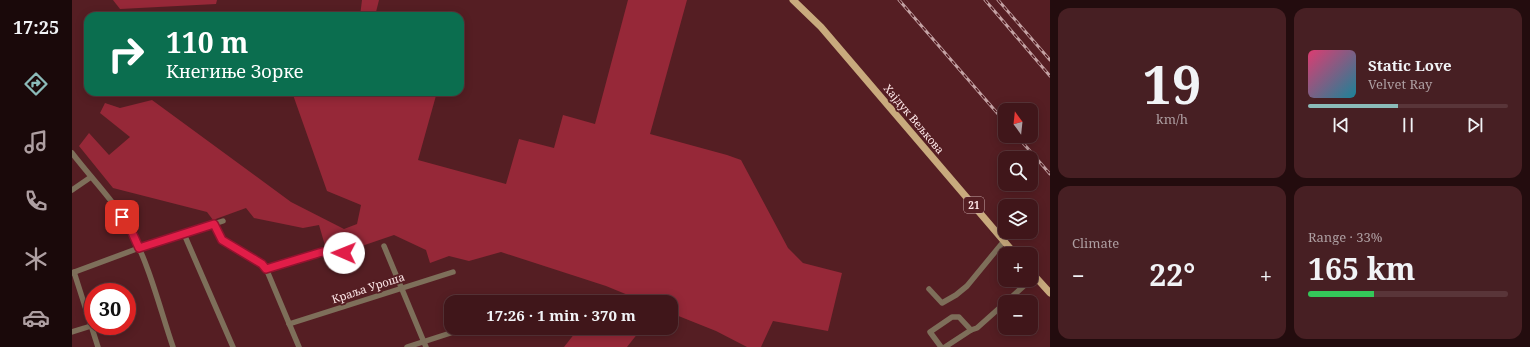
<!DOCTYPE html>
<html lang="en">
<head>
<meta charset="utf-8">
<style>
  body { margin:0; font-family:"Noto Serif",serif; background:#471f23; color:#f1f3f6; height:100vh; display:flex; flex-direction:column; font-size:15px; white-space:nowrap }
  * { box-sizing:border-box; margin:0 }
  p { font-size:13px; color:#ae9fa2 }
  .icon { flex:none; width:22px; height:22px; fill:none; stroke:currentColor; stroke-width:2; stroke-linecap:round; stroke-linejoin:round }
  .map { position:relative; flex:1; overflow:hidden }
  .sheet { display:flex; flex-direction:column; gap:8px; padding:8px; background:#230c0e; width:480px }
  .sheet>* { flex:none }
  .guide { position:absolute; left:12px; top:12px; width:380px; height:84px; border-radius:12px; box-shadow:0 2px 10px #0003,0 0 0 1px #593539; background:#0b6e4f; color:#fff; overflow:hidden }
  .needle { width:26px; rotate:345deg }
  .fabs { position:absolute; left:926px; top:103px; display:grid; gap:8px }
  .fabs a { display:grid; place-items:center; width:40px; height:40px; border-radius:8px; background:#40161a; box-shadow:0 2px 10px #0003,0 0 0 1px #593539; font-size:20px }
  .speed { position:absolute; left:12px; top:283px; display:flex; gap:8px; font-size:20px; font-weight:700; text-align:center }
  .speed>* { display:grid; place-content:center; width:52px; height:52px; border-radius:50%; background:#40161a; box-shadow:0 2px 10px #0003,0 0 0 1px #593539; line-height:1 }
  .speed .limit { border:6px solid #d22; background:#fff; color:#111 }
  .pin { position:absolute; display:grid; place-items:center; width:34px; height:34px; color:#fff; margin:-17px; border-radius:8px; box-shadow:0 2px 6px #0006 }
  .me { position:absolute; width:44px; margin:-22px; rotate:271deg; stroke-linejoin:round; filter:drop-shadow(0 0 3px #0008) }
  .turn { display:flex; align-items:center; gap:14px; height:84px; padding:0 16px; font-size:18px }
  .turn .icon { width:52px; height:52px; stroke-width:2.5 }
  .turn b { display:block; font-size:28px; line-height:34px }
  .big { font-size:30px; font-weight:700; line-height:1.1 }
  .sheet .tile { flex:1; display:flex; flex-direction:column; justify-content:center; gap:6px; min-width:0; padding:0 14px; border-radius:12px; background:#471f23 }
  .sheet .dial { align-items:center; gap:0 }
  .dial b { font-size:52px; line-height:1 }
  .song { display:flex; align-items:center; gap:12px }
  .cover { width:48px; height:48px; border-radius:6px; background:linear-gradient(135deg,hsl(340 70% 55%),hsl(190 70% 35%)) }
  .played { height:4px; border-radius:2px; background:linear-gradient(90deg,#8bbbb9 45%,#593539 45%) }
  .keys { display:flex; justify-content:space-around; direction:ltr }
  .heat { display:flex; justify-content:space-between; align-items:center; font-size:22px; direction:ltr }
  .charge { height:6px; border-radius:3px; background:linear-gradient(90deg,#34c759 33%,#593539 0) }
  .sheet .tiles { flex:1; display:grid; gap:8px; grid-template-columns:repeat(2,1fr) }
  .trip { position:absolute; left:372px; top:295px; width:234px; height:40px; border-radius:12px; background:#40161a; box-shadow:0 2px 10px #0003,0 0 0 1px #593539; font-weight:700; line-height:40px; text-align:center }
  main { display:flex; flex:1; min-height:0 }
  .dock { display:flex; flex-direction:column; width:72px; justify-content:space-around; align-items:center; background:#1a090a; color:#ae9fa2 }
  .dock .icon { width:28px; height:28px }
  .dock .active { color:#8bbbb9 }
  .dock b { font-size:18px; color:#f1f3f6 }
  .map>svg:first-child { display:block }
</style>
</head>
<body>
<main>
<nav class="dock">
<b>17:25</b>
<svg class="icon active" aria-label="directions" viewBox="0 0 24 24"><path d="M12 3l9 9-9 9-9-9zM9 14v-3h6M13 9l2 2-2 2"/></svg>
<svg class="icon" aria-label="music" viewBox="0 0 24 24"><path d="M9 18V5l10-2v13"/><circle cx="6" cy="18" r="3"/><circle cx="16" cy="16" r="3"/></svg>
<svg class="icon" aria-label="phone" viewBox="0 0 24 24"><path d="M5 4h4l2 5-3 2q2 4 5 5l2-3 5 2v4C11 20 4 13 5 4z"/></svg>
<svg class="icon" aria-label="climate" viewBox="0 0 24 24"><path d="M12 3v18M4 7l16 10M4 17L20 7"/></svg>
<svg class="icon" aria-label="car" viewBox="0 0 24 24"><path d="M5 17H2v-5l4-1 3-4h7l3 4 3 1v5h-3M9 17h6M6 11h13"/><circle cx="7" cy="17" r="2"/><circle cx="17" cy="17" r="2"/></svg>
</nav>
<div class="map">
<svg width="978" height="347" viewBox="0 0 978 347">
  <rect width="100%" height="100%" fill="#551e23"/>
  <g fill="#962838">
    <polygon points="41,0 145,0 144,4 48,9"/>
    <polygon points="290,0 307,0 303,16 288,16"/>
    <polygon points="556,0 615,0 578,134 655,155 669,160 716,248 731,263 770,273 756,331 701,321 689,347 675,347 644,331 599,313 599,302 573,302 534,286 429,252 397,261 377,256 358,263 354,250 322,235 281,249 254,249 247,225 231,228 182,218 174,208 141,220 135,212 41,188 7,146 17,133 37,155 58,137 28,113 33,103 48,108 80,100 219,202 272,229 285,224 289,205 255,191 220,92 365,92 346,160 434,184 447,139 482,148 491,115 523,124"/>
    <polygon points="507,328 570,328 555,347 492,347"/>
  </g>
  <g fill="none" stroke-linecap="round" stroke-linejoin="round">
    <g stroke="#7e6f5a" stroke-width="5.5">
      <path d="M0,153c19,25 45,51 59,78 19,36 29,78 42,116"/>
      <polyline points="0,190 19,177"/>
      <polyline points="142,224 150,240 193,266 227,347"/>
      <polyline points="112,234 161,347"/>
      <polyline points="312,246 354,347"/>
      <polyline points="194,269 250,252 272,253"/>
      <polyline points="2,272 26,347"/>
      <polyline points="0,273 67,248 151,221"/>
      <polyline points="857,289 870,303 884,295 895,286 932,241"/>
      <polyline points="934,302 963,276"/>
      <polyline points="217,324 381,272"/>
      <polyline points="0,332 19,326"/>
      <polyline points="335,347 394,328"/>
      <polyline points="869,347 858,332 880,317 887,317 899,330"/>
      <polyline points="873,347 899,330 905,328 933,303"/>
    </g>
    <g stroke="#c9aa7d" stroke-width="7">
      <polyline points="721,0 749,27 943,254"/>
      <polyline points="959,272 978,293"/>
    </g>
    <g stroke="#c3a1a3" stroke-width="3">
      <g id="rail">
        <polyline points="827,0 933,122"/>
        <polyline points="913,0 978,76"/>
        <polyline points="926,0 978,60"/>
        <polyline points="945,136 978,174"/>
      </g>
    </g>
    <use href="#rail" stroke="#551e23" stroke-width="1.5" stroke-dasharray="4.5" stroke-linecap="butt"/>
  </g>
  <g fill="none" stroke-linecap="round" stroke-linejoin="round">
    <g stroke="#92132f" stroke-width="10">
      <polyline id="route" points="50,217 59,230 67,248 142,224 150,240 190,264 194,269 250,252 272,253"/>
    </g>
    <use href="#route" stroke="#e11d48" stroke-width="7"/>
  </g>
  <g text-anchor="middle" stroke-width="4" stroke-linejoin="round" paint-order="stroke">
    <rect fill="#551e23" stroke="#cbabad" stroke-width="1" x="892" y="197" width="20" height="16" rx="3"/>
    <g font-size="10" font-weight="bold" fill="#fee7e8">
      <text x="902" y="209">21</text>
    </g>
    <g font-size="11" fill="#fee7e8" stroke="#551e23">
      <text transform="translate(842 119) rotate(50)" y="4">Хајдук Вељкова</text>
      <text transform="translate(296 288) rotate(-18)" y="4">Краља Уроша</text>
    </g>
  </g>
</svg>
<div class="fabs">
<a><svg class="needle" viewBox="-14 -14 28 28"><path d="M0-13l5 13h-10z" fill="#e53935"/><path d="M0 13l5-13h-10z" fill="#ae9fa2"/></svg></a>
<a><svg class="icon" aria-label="search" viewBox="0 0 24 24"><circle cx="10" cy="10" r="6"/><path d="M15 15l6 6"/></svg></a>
<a><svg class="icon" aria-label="layers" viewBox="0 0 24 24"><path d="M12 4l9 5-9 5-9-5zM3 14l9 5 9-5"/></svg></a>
<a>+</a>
<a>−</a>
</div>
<div class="speed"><div class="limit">30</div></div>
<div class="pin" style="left:50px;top:217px;background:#d93025"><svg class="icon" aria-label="arrive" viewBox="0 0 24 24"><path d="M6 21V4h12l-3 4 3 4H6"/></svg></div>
<svg class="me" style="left:272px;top:253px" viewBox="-20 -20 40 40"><circle r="19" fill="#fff"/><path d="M0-13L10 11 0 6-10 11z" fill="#e11d48"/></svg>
<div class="trip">17:26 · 1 min · 370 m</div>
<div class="guide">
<div class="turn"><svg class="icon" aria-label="right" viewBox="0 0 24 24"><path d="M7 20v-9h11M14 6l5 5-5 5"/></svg><div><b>110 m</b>Кнегиње Зорке</div></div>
</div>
</div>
<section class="sheet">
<div class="tiles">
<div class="tile dial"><b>19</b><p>km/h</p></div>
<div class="tile">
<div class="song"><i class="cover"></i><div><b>Static Love</b><p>Velvet Ray</p></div></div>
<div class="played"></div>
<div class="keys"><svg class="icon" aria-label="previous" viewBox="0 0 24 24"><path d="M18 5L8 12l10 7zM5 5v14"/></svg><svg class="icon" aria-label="pause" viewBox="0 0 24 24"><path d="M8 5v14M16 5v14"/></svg><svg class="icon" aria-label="next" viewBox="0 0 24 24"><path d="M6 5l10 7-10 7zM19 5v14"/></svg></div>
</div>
<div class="tile"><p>Climate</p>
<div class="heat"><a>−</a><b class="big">22°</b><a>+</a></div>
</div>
<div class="tile"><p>Range · 33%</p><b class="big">165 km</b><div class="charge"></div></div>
</div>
</section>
</main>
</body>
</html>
